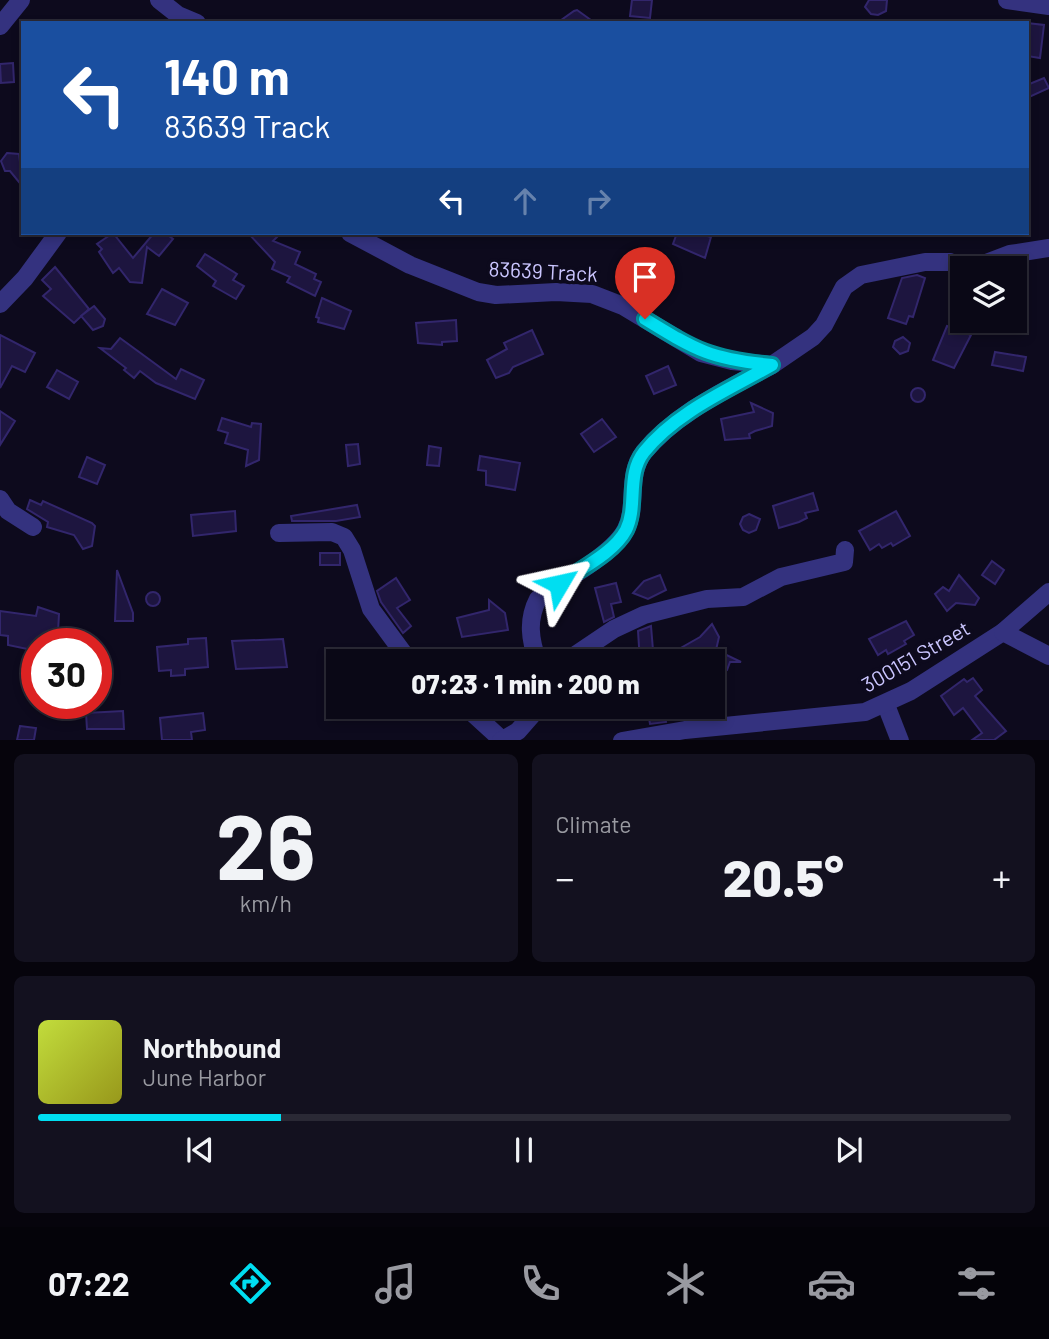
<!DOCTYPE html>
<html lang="en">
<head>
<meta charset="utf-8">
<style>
  body { margin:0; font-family:Barlow,sans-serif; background:#13111f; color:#f1f3f6; height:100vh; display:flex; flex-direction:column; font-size:26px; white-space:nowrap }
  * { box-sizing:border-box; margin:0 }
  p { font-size:23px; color:#999aa1 }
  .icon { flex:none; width:38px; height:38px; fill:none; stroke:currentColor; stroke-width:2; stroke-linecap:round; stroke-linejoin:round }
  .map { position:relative; height:740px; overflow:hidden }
  .drawer { display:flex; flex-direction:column; gap:14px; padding:14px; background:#06040c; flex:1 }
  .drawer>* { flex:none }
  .hud { position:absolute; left:21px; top:21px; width:1008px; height:214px; border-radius:0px; box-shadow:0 4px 10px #0003,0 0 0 2px #2a2935; background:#1a4fa0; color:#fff; overflow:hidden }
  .fabs { position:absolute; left:950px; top:256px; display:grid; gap:14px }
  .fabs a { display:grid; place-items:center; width:77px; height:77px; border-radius:0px; background:#0a0816; box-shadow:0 4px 10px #0003,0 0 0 2px #2a2935; font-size:35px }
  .speed { position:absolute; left:21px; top:628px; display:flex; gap:14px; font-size:35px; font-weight:700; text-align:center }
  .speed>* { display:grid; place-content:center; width:91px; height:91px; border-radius:50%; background:#0a0816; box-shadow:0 4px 10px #0003,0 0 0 2px #2a2935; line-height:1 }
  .speed .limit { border:10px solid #d22; background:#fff; color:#111 }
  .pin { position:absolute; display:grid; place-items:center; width:60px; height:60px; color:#fff; margin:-72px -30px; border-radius:50% 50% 50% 0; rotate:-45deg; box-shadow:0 0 7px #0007 }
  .pin .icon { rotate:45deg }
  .me { position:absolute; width:77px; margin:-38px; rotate:54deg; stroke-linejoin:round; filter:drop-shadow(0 0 5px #0008) }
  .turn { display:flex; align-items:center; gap:24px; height:147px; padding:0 28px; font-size:32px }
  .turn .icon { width:91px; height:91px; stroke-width:2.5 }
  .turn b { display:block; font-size:49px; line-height:60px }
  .lanes { display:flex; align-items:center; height:66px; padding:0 28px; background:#0003; justify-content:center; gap:35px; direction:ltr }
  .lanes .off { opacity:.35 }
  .big { font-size:52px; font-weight:800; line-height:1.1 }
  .drawer .tile { flex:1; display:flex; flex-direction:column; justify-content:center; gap:10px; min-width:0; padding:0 24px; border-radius:10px; background:#13111f }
  .drawer .dial { align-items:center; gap:0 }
  .dial b { font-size:91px; line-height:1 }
  .song { display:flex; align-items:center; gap:21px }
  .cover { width:84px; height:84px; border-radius:10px; background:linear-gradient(135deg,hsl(70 70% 55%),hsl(60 70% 35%)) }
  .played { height:7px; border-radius:4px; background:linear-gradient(90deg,#00def1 25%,#2a2935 25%) }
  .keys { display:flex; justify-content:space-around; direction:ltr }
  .heat { display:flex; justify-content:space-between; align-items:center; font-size:38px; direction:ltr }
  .drawer .tiles { flex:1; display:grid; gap:14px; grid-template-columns:1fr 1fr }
  .tile:last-child { grid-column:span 2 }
  .trip { position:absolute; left:326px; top:649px; width:399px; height:70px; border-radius:0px; background:#0a0816; box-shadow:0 4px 10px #0003,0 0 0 2px #2a2935; font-weight:800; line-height:70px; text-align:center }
  .dock { display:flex; height:112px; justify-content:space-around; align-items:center; background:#040309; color:#999aa1 }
  .dock .icon { width:49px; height:49px }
  .dock .on { color:#00def1 }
  .dock b { font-size:32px; color:#f1f3f6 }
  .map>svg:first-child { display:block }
</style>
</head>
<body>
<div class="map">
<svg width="1049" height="741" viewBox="0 0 1049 741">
  <rect width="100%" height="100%" fill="#0d0a1d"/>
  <g fill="#1d153f" stroke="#32266c" stroke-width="2">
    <polygon points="632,0 652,0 650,18 630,16"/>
    <polygon points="869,0 887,0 886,11 878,15 871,14 865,7"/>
    <polygon points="577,10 595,23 557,23 574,11"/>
    <polygon points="1027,23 1044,25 1040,58 1027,56"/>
    <polygon points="13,63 14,82 1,83 0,64"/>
    <polygon points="1044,78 1049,88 1027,98 1027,85"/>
    <polygon points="7,153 19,154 23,187 10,171 5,171 1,161"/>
    <polygon points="113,233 133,258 154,233 165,233 173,239 159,256 147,247 142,283 130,282 119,268 113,273 99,252 102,249 97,244"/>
    <polygon points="248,233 281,233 273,241 300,252 295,264 316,274 314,279 321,282 315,296 287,282 290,277 272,269 275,262"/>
    <polygon points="677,233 696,233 711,237 705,258 673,244"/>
    <polygon points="205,254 237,274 233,280 244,286 236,299 213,286 216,281 197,266"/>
    <polygon points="55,267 89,309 74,323 43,296 51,289 42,280"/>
    <polygon points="917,275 925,278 913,317 909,316 906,324 888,318 902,278"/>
    <polygon points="162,289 188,303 175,325 147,314"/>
    <polygon points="322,298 351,311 344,329 318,322 319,318 316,317"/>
    <polygon points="94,306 105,319 103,326 93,330 81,316"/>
    <polygon points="456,320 457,341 442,342 442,345 418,343 416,323"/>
    <polygon points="947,326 971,335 954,368 933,360"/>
    <polygon points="532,330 543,354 513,367 509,373 496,378 487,360 507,349 504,343"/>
    <polygon points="0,335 35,353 25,372 12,366 0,388"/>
    <polygon points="903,337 910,343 908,351 900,354 893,347 895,341"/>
    <polygon points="120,338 176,379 181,369 204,380 195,399 156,383 140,371 134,378 124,370 126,368 100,348 111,349"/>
    <polygon points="995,352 1026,357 1023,371 992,365"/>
    <polygon points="668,366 676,385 654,394 646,376"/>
    <polygon points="57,370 78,382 69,399 47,387"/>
    <circle cx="918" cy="395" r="7"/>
    <polygon points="751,403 773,413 772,426 755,431 749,434 750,438 725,440 721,419 754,412"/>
    <polygon points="0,411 15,421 0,445"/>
    <polygon points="222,418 251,427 252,423 261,424 259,460 246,466 248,450 225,443 228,433 218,430"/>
    <polygon points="602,419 616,437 594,452 581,434"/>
    <polygon points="358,444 360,464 348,466 346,445"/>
    <polygon points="429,446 441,448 439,466 427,465"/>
    <polygon points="480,456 520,463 515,490 486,485 486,471 478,470"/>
    <polygon points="87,457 105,465 97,484 79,477"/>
    <polygon points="813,493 818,510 805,513 807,518 799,522 779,528 773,506"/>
    <polygon points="30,500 41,505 43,501 92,523 95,526 92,546 83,549 74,535 47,527 48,522 27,509"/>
    <polygon points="357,505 360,517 336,521 292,521 291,516"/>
    <polygon points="235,511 236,531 193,536 191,515"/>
    <polygon points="896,511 910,536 893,546 891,543 882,548 879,544 870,550 859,531"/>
    <polygon points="749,514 760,519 756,530 749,533 743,530 740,524 743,517"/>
    <rect x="320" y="553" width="20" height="12"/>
    <polygon points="992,561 1004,570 995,584 982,575"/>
    <polygon points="117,570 133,613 133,621 115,621"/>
    <polygon points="660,575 666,590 648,599 633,593 644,581"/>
    <polygon points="959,575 979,598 975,605 956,603 947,611 935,594 943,587 949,591"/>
    <polygon points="396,578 410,600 397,608 411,626 403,633 381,602 377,591"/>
    <polygon points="616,583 621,602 611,604 614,617 604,622 595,588"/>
    <circle cx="153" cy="599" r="7"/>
    <polygon points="489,600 505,613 508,630 462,637 457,618 489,610"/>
    <polygon points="38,607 59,614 58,632 49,644 37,644 37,651 8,645 8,636 0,635 0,611 36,616"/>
    <polygon points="906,621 914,635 904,641 906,644 888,654 886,650 878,655 869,639"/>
    <polygon points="712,624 719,637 716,650 741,662 730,662 727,670 720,674 712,672 712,662 656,662 700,637"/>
    <polygon points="651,626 654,662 640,662 638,631"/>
    <polygon points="206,638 208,667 185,669 185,675 171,676 171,670 159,671 157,647 188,644 188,639"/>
    <polygon points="283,639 287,667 236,669 232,641"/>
    <polygon points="973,678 982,690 975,696 1006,731 994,740 972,740 982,733 963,708 954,715 941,696 964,679 967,682"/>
    <polygon points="647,707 663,707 666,722 650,724"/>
    <polygon points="123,711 124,729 87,729 86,713"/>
    <polygon points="203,713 205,730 191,732 192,740 162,740 160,718"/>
    <polygon points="20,726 36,728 34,740 17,740"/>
  </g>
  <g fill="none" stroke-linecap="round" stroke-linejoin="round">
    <g stroke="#34327f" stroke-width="18">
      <polyline points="159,0 178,15 197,23"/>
      <polyline points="1007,0 1049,6"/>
      <polyline points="0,26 21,0"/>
      <polyline points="0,499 8,511 33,527"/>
      <polyline points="279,533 332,532 344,537 352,550 371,609 410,662"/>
      <path d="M538,662c-8,-22 -11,-42 0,-63 23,-17 76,-45 88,-70 12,-24 0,-54 18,-77 33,-40 84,-63 128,-87"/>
      <polyline points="565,662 614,629 644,615 707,599 743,597 781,577 844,562 845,550"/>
      <polyline points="886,705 900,741"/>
      <polyline points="466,707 502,740"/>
      <polyline points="501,741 518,731 539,707"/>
      <polyline points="622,741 685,730 865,712 911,691 1003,632"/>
    </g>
    <g stroke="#34327f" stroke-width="18">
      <polyline points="350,233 410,265 478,292 496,295 556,292 592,294 623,306 701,353 732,361 772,365 813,337 824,325 844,287 861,275 925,262 950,262 962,268"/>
      <polyline points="973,268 1010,254 1049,248"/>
      <polyline points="0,304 25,278 58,233"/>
      <polyline points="1049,592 1003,632 1049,656"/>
    </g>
  </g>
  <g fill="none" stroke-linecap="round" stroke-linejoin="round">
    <g stroke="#00909d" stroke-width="18">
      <path id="route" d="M559,584c21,-15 55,-31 67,-54 12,-24 0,-55 18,-78 32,-40 84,-62 128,-87 -61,-6 -75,-14 -127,-46"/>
    </g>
    <use href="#route" stroke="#00def1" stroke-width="12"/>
  </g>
  <g text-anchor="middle" stroke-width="7" stroke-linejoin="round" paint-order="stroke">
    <g font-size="21" fill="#cbc6ff" stroke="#0d0a1d">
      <text transform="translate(543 272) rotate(3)" y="7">83639 Track</text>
      <text transform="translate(916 657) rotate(-30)" y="7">300151 Street</text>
    </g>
  </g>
</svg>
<div class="fabs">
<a><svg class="icon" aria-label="layers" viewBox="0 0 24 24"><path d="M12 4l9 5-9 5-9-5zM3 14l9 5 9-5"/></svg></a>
</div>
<div class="speed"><div class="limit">30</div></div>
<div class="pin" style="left:645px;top:319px;background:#d93025"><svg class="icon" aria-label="arrive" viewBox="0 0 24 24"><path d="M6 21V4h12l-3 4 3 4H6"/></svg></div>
<svg class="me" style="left:559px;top:584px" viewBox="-20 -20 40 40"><path d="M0-17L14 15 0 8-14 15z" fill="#00def1" stroke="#fff" stroke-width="4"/></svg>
<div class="trip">07:23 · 1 min · 200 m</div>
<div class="hud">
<div class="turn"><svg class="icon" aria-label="left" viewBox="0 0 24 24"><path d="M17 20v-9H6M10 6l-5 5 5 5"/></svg><div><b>140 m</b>83639 Track</div></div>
<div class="lanes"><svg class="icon" aria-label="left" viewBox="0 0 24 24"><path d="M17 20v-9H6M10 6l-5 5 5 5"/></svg><svg class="icon off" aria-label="ahead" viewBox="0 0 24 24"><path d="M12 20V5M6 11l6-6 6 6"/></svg><svg class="icon off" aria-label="right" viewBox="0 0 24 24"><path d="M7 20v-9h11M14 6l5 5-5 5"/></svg></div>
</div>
</div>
<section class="drawer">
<div class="tiles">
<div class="tile dial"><b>26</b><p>km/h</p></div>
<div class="tile"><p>Climate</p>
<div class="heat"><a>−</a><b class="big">20.5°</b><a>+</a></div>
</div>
<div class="tile">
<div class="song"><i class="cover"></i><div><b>Northbound</b><p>June Harbor</p></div></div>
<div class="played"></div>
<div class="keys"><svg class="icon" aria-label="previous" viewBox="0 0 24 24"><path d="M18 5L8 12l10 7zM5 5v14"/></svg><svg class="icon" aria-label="pause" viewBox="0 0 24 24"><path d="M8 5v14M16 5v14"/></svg><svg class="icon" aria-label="next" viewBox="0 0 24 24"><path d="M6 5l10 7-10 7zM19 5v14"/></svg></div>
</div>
</div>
</section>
<nav class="dock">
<b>07:22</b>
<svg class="icon on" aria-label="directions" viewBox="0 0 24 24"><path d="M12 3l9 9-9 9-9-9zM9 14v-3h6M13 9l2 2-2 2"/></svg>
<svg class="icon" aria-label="music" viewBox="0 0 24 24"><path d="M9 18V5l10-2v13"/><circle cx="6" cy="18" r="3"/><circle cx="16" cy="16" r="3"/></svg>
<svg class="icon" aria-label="phone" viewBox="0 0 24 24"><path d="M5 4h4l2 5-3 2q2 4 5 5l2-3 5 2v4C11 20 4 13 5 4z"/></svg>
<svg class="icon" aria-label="climate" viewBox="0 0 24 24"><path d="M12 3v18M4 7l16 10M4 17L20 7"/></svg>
<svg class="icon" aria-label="car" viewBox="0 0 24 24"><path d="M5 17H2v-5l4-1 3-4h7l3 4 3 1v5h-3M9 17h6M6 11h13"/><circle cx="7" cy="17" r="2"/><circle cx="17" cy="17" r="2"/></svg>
<svg class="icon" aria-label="filters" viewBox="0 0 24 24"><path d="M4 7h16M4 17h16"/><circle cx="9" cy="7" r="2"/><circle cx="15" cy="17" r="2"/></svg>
</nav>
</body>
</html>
